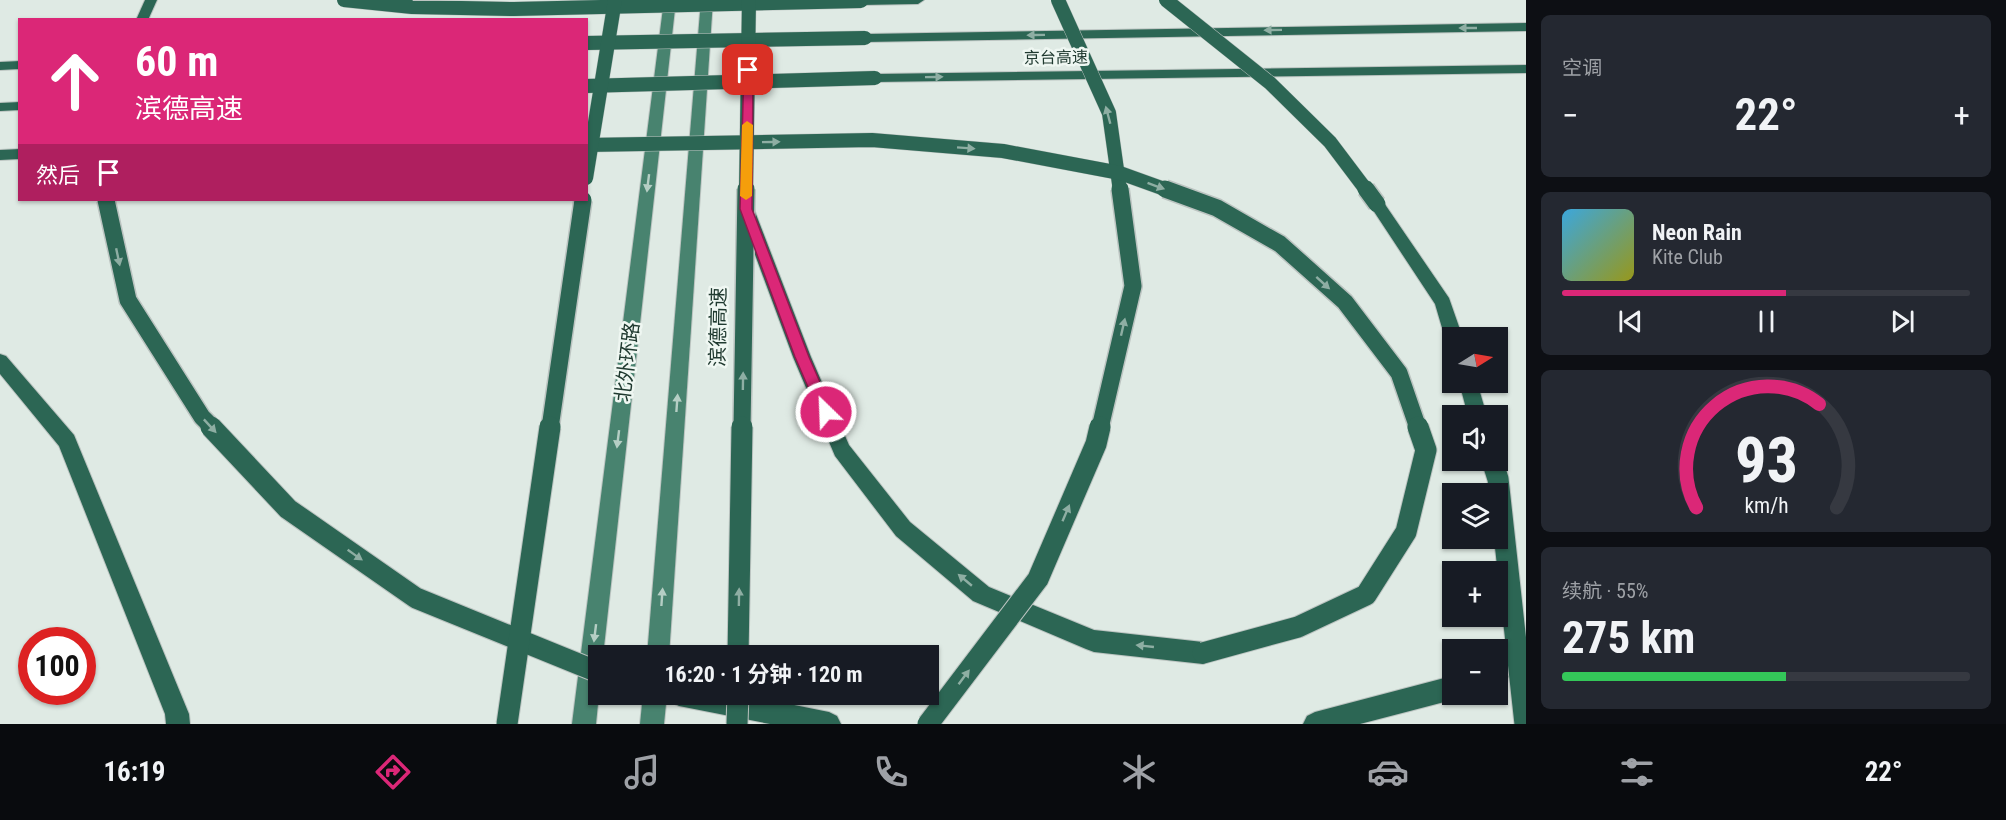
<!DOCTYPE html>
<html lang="zh">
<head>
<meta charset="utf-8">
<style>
  body { margin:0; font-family:"Roboto Condensed","Noto Sans SC",sans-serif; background:#242831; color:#f1f3f6; height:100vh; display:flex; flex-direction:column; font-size:22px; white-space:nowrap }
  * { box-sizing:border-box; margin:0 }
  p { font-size:20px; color:#9ea1a6 }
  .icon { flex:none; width:33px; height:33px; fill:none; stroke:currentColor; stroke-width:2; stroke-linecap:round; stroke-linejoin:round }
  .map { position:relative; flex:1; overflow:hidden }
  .drawer { display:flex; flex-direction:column; gap:15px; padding:15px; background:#0d0f14; width:480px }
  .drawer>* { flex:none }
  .top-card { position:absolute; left:18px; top:18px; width:570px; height:183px; border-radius:0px; box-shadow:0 2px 4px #0004; background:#db2777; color:#fff; overflow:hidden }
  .needle { width:39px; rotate:79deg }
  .controls { position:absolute; left:1442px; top:327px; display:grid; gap:12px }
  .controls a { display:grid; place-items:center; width:66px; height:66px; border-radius:0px; background:#171b24; box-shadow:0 2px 4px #0004; font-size:30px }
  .speed { position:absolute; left:18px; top:627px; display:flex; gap:12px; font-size:30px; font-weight:700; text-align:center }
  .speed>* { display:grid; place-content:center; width:78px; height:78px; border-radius:50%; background:#171b24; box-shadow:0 2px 4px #0004; line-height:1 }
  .speed .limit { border:9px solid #d22; background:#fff; color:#111 }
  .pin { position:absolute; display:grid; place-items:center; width:51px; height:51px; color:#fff; margin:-26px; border-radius:12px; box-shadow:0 3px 9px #0006 }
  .me { position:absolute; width:66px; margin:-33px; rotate:336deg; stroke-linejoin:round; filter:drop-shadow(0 0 4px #0008) }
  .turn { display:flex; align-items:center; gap:21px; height:126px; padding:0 18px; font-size:27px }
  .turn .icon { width:78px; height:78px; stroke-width:2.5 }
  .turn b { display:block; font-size:42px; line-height:51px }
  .then { display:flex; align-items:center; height:57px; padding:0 18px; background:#0003; gap:12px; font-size:22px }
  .big { font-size:45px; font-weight:700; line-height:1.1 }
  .drawer .card { flex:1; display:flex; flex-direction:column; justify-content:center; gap:9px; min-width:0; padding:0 21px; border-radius:9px; background:#242831 }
  .drawer .dial { align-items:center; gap:0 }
  .dial svg { height:156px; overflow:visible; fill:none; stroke:#363941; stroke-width:7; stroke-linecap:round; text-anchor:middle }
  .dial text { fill:#f1f3f6; stroke:none }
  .song { display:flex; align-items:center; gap:18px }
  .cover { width:72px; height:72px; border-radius:9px; background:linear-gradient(135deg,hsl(200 70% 55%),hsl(60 70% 35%)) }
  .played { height:6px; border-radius:3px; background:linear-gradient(90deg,#db2777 55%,#363941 55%) }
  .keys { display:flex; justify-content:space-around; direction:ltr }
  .heat { display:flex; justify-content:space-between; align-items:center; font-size:33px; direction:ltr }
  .charge { height:9px; border-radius:4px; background:linear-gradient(90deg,#34c759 55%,#363941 0) }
  .trip { position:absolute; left:588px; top:645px; width:351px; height:60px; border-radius:0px; background:#171b24; box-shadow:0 2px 4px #0004; font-weight:700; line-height:60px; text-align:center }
  .tab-bar { display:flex; height:96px; justify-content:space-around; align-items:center; background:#090b0e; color:#9ea1a6 }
  .tab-bar .icon { width:42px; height:42px }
  .tab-bar .active { color:#db2777 }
  .tab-bar b { font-size:27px; color:#f1f3f6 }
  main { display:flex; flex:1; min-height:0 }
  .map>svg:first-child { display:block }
</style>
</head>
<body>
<main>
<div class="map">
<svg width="1526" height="724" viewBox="0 0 1526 724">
  <rect width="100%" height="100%" fill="#dfeae4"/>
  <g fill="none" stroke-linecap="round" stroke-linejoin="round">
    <g stroke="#bcc4c1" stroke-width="2">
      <g id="trunk">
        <polygon points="664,0 676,0 603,656 598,656 599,694 596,724 572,724"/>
        <polygon points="701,0 713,0 669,656 647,656"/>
        <polygon points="643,694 667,694 664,724 640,724"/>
      </g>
    </g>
    <g stroke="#bcc4c1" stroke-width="2">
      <g id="motorway">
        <polygon points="145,0 157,0 148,20 136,20"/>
        <polygon points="856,0 924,0 918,4 861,5 857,4"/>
        <polygon points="1526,23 1526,31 865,42 859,38 865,34"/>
        <polygon points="20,61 20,69 0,70 0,62"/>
        <polygon points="1526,65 1526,73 875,82 868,78 875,74"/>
        <polygon points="20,102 20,110 0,111 0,103"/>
        <polygon points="20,149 20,159 0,160 0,150"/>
        <polygon points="1377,199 1382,200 1449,298 1463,338 1452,338 1452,344 1448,343 1445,338 1435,304 1369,204 1372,200"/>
        <polygon points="746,204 752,205 754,209 811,357 849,445 910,522 989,587 1094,630 1203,642 1211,645 1214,653 1211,661 1203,664 1094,652 1086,649 973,601 896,536 835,456 793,357 738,209 740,205"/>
        <polygon points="0,354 6,356 74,435 189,714 190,724 166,724 165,714 59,446 0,374"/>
        <polygon points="1459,382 1477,382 1487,416 1468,416"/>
        <polygon points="1526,647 1526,670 1497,682 1497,659"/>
        <polygon points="1452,676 1452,694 1461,694 1452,700 1360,724 1303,724 1307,716 1315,712"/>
        <polygon points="668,694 740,694 829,712 837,716 841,724 770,724 679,706 671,702"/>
      </g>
    </g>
    <use href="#trunk" fill="#48836f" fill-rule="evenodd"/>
    <use href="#motorway" fill="#2c6654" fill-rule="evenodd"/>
    <g stroke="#bcc4c1" stroke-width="15" stroke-linecap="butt">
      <g id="motorway-bridge-far2">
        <polyline points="344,0 412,7 514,9 861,1"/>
        <polyline points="1058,0 1109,113 1120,191"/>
        <polyline points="1166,0 1270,83 1330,142 1367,191"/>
        <polyline points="586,43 865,38"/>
        <polyline points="586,86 875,78"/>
        <polyline points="586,145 872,140 1003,151 1120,173 1170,191"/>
        <polyline points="586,178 615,0"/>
        <polyline points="746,191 749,0"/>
      </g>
    </g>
    <g stroke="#bcc4c1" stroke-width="20" stroke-linecap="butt">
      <g id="motorway-bridge-far1">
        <polyline points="1165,189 1217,208 1280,244 1345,302 1399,373 1418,428"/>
        <polyline points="1366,189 1377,204"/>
        <polyline points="106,200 128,300 202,417 213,428"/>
        <polyline points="550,428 583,200"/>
        <polyline points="742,428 746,189"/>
        <polyline points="1100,428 1133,286 1120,189"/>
      </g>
    </g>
    <g stroke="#bcc4c1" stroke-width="23" stroke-linecap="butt">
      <g id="motorway-bridge">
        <polyline points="211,427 288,509 416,598 598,672"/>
        <polyline points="1492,460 1498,479 1525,724"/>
        <polyline points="1203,653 1298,627 1366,595 1406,532 1426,450 1418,427"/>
        <polyline points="738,656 742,427"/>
        <polyline points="507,724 550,427"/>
        <polyline points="737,724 738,694"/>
        <polyline points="928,724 1038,579 1096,444 1100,427"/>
      </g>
    </g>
    <use href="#motorway-bridge-far2" stroke="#2c6654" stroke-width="14"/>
    <use href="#motorway-bridge-far1" stroke="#2c6654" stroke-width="17"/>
    <use href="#motorway-bridge" stroke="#2c6654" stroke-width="21"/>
  </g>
  <defs><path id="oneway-solid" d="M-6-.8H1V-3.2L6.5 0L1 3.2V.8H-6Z" transform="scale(1.5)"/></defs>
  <g fill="#8eaea3">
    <use href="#oneway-solid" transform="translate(1468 28) rotate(180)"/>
    <use href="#oneway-solid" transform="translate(1273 30) rotate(179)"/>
    <use href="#oneway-solid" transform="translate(1036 35) rotate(179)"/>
    <use href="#oneway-solid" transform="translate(934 77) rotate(-1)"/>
    <use href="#oneway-solid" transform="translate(1108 115) rotate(-105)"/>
    <use href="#oneway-solid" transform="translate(771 142) rotate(-1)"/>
    <use href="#oneway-solid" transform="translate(966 148) rotate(4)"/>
    <use href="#oneway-solid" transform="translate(1156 186) rotate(20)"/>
    <use href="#oneway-solid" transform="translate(118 257) rotate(78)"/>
    <use href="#oneway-solid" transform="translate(1323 283) rotate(42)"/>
    <use href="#oneway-solid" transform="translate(1123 327) rotate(-77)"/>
    <use href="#oneway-solid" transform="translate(743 381) rotate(-89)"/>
    <use href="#oneway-solid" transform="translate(210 426) rotate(47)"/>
    <use href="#oneway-solid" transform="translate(1066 513) rotate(-67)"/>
    <use href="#oneway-solid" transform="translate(355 555) rotate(35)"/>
    <use href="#oneway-solid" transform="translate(965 580) rotate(-140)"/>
    <use href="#oneway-solid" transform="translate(739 597) rotate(-89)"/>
    <use href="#oneway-solid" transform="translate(1145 646) rotate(-174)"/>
    <use href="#oneway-solid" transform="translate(964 677) rotate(-53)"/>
  </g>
  <g fill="#b5cec4">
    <use href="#oneway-solid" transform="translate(648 183) rotate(97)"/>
    <use href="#oneway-solid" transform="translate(677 403) rotate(-86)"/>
    <use href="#oneway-solid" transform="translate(618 439) rotate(97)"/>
    <use href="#oneway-solid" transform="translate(662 597) rotate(-86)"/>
    <use href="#oneway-solid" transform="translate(595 633) rotate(97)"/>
  </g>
  <polygon fill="#db2777" stroke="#8e194d" stroke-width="1.5" points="744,68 753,70 752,209 809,357 833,412 831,417 821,417 795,357 740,209"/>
  <polygon fill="#f59e0b" points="747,121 753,125 752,196 746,200 740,196 742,125"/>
  <g text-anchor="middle" stroke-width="5" stroke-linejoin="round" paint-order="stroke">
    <g font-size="16" fill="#203a30" stroke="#eff7f2">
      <text transform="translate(1056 57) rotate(-1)" y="6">京台高速</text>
    </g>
    <g font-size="20" fill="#203a30" stroke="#eff7f2">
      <text transform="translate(718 327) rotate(-89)" y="7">滨德高速</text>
      <text transform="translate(627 362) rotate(-83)" y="7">北外环路</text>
    </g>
  </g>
</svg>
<div class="controls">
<a><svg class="needle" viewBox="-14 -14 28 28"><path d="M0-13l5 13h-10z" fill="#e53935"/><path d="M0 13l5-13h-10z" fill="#9ea1a6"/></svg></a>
<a><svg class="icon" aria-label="sound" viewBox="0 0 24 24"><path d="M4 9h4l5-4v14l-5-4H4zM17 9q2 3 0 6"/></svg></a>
<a><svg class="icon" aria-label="layers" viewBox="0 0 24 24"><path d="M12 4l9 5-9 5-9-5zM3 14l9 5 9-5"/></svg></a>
<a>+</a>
<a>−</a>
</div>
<div class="speed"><div class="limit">100</div></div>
<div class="pin" style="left:748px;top:70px;background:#d93025"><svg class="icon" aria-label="arrive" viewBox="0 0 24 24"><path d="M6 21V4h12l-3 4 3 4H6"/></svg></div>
<svg class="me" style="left:826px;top:412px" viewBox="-20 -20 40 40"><circle r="17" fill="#db2777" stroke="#fff" stroke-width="3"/><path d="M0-11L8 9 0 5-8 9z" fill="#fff"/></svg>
<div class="trip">16:20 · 1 分钟 · 120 m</div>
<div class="top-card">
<div class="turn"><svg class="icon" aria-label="ahead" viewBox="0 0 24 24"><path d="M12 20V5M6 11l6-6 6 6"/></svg><div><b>60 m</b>滨德高速</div></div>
<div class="then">然后<svg class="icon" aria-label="arrive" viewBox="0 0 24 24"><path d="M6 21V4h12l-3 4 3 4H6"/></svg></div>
</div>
</div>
<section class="drawer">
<div class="card"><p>空调</p>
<div class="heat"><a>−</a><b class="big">22°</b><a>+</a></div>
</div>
<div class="card">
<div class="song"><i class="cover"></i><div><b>Neon Rain</b><p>Kite Club</p></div></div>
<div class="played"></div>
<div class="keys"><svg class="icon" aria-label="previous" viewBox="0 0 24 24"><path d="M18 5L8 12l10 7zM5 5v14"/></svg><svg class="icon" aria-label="pause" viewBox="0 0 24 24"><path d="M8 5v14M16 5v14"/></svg><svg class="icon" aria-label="next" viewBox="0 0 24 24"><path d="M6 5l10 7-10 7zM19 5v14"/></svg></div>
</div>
<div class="card dial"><svg viewBox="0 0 100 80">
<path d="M14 69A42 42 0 1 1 86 69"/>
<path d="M14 69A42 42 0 0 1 77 16" stroke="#db2777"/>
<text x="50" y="56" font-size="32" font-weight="700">93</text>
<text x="50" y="72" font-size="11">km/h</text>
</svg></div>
<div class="card"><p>续航 · 55%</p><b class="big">275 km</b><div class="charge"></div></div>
</section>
</main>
<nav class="tab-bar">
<b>16:19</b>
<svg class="icon active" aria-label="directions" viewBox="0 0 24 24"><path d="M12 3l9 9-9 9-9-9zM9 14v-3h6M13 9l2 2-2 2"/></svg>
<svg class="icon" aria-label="music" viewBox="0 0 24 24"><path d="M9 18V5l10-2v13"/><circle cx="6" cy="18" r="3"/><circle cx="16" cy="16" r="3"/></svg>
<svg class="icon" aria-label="phone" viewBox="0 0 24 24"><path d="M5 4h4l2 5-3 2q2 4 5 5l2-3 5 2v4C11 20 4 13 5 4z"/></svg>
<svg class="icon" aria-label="climate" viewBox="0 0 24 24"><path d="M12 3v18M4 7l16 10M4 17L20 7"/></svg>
<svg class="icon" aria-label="car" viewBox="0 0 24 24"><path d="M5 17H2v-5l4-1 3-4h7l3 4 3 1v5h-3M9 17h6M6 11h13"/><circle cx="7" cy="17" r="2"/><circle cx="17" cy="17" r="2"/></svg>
<svg class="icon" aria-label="filters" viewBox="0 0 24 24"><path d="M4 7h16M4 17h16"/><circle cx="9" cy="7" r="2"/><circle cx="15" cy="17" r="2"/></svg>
<b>22°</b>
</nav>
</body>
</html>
